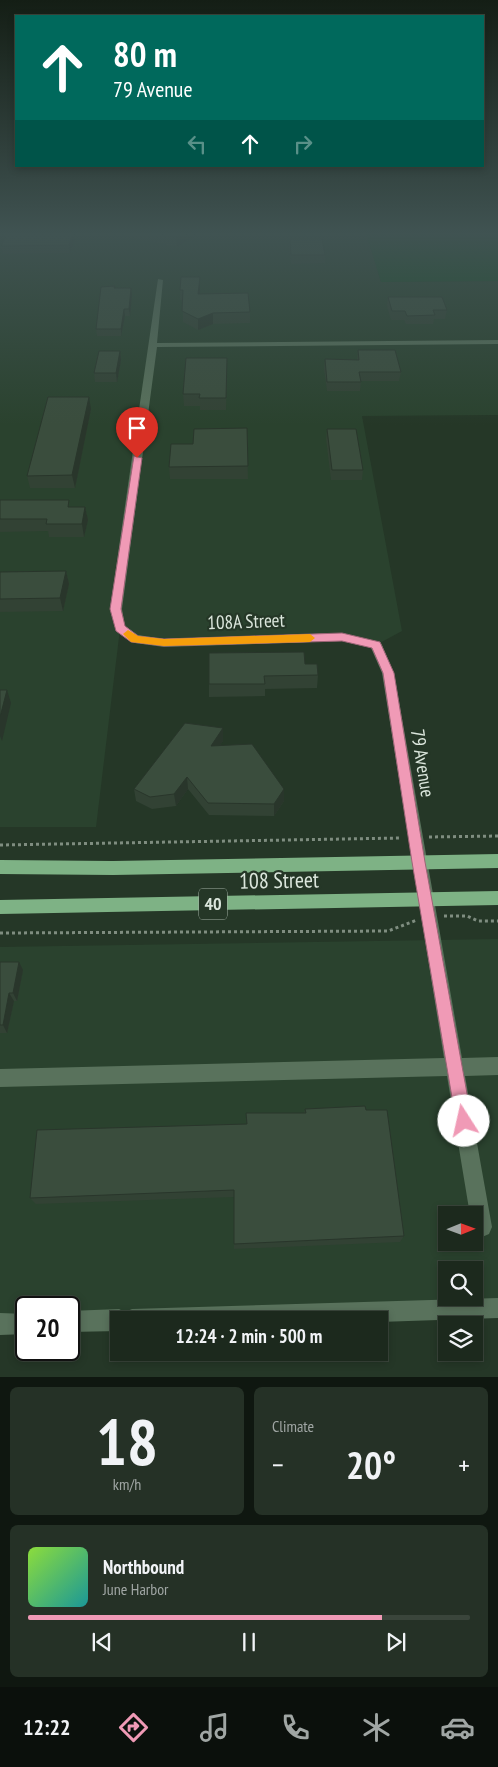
<!DOCTYPE html>
<html lang="en">
<head>
<meta charset="utf-8">
<style>
  body { margin:0; font-family:"PT Sans Narrow",sans-serif; background:#253126; color:#f1f3f6; height:100vh; display:flex; flex-direction:column; font-size:19px; white-space:nowrap }
  * { box-sizing:border-box; margin:0 }
  p { font-size:16px; color:#a0a6a4 }
  .icon { flex:none; width:28px; height:28px; fill:none; stroke:currentColor; stroke-width:2; stroke-linecap:round; stroke-linejoin:round }
  .map { position:relative; height:1377px; overflow:hidden }
  .drawer { display:flex; flex-direction:column; gap:10px; padding:10px; background:#0f1710; flex:1 }
  .drawer>* { flex:none }
  .banner { position:absolute; left:15px; top:15px; width:469px; height:152px; border-radius:0px; box-shadow:0 2px 8px #0003,0 0 0 1px #3a453b; background:#00695c; color:#fff; overflow:hidden }
  .needle { width:32px; rotate:89deg }
  .tools { position:absolute; left:438px; top:1206px; display:grid; gap:10px }
  .tools a { display:grid; place-items:center; width:45px; height:45px; border-radius:0px; background:#1c291d; box-shadow:0 2px 8px #0003,0 0 0 1px #3a453b; font-size:25px }
  .speed { position:absolute; left:15px; top:1296px; display:flex; gap:10px; font-size:25px; font-weight:700; text-align:center }
  .speed>* { display:grid; place-content:center; width:65px; height:65px; border-radius:50%; background:#1c291d; box-shadow:0 2px 8px #0003,0 0 0 1px #3a453b; line-height:1 }
  .speed .limit { border:2px solid #111; border-radius:8px; background:#fff; color:#111 }
  .pin { position:absolute; display:grid; place-items:center; width:42px; height:42px; color:#fff; margin:-51px -21px; border-radius:50% 50% 50% 0; rotate:-45deg; box-shadow:0 0 5px #0007 }
  .pin .icon { rotate:45deg }
  .me { position:absolute; width:55px; margin:-28px; rotate:350deg; stroke-linejoin:round; filter:drop-shadow(0 0 4px #0008) }
  .turn { display:flex; align-items:center; gap:18px; height:105px; padding:0 15px; font-size:22px }
  .turn .icon { width:65px; height:65px; stroke-width:2.5 }
  .turn b { display:block; font-size:35px; line-height:42px }
  .lanes { display:flex; align-items:center; height:48px; padding:0 15px; background:#0003; justify-content:center; gap:25px; direction:ltr }
  .lanes .off { opacity:.35 }
  .big { font-size:38px; font-weight:800; line-height:1.1 }
  .drawer .tile { flex:1; display:flex; flex-direction:column; justify-content:center; gap:8px; min-width:0; padding:0 18px; border-radius:8px; background:#253126 }
  .drawer .dial { align-items:center; gap:0 }
  .dial b { font-size:65px; line-height:1 }
  .song { display:flex; align-items:center; gap:15px }
  .cover { width:60px; height:60px; border-radius:8px; background:linear-gradient(135deg,hsl(90 70% 55%),hsl(180 70% 35%)) }
  .played { height:5px; border-radius:2px; background:linear-gradient(90deg,#f09ab6 80%,#3a453b 80%) }
  .keys { display:flex; justify-content:space-around; direction:ltr }
  .heat { display:flex; justify-content:space-between; align-items:center; font-size:28px; direction:ltr }
  .drawer .tiles { flex:1; display:grid; gap:10px; grid-template-columns:1fr 1fr }
  .tile:last-child { grid-column:span 2 }
  .trip { position:absolute; left:110px; top:1311px; width:278px; height:50px; border-radius:0px; background:#1c291d; box-shadow:0 2px 8px #0003,0 0 0 1px #3a453b; font-weight:800; line-height:50px; text-align:center }
  .tabs { display:flex; height:80px; justify-content:space-around; align-items:center; background:#0b100c; color:#a0a6a4 }
  .tabs .icon { width:35px; height:35px }
  .tabs .active { color:#f09ab6 }
  .tabs b { font-size:22px; color:#f1f3f6 }
  .map>svg:first-child { display:block }
</style>
</head>
<body>
<div class="map">
<svg width="498" height="1377" viewBox="0 0 498 1377">
  <rect width="100%" height="100%" fill="#253727"/>
  <g fill="#2a422e" fill-rule="evenodd">
    <polygon points="0,233 366,233 381,282 498,281 498,415 362,416 402,631 376,645 342,637 164,643 135,639 120,629 96,827 0,827"/>
    <path d="M498,939v369l-429,14v-14h-43v16h-26v-377zM446,1215h28v27h-28zM446,1270h28v28h-28z"/>
  </g>
  <polygon fill="#154b23" points="366,233 498,233 498,281 381,282"/>
  <g fill="none" stroke-linecap="round" stroke-linejoin="round">
    <g stroke="#7f8d80" stroke-width="3" stroke-dasharray="3 3" stroke-linecap="butt">
      <polyline points="429,837 498,836"/>
      <polyline points="0,845 401,838"/>
      <polyline points="444,916 467,916 478,921 498,921"/>
      <polyline points="0,933 388,931 417,920"/>
    </g>
    <g fill="#59725c" fill-rule="evenodd">
      <polygon points="158,279 163,280 157,343 498,340 498,344 157,347 122,609 125,626 138,635 164,639 342,633 380,642 382,645 394,673 462,1058 498,1057 498,1075 465,1076 492,1227 489,1234 482,1237 475,1234 474,1215 470,1215 447,1076 0,1087 0,1069 444,1058 382,673 371,648 342,641 164,647 135,643 116,631 110,609"/>
      <polygon points="498,1298 498,1318 379,1322 379,1320 119,1320 119,1331 69,1332 69,1311 119,1309 125,1312 132,1309"/>
      <polygon points="0,1313 26,1314 26,1334 0,1335"/>
    </g>
    <g fill="#7eb285" fill-rule="evenodd">
      <polygon points="498,854 498,868 113,875 0,874 0,860 113,861"/>
      <polygon points="498,891 498,905 0,914 0,900"/>
    </g>
  </g>
  <g fill="#324234">
    <polygon points="7,233 36,233 35,234 77,233 70,253 3,254 1,246"/>
    <polygon points="129,233 200,233 177,247 129,237"/>
    <polygon points="290,239 325,255 325,263 291,264 289,247"/>
    <polygon points="115,286 115,288 132,295 130,316 125,316 121,336 97,336 96,329"/>
    <polygon points="200,287 200,294 250,312 250,323 213,324 198,330 183,322 183,300 180,300 180,290"/>
    <polygon points="388,297 447,310 445,319 434,319 433,324 406,324 404,320 391,320 387,306"/>
    <polygon points="358,350 401,372 399,381 361,381 360,391 327,391 324,369 325,359 357,360"/>
    <polygon points="120,351 121,360 117,382 95,382 94,373"/>
    <polygon points="227,370 226,410 200,410 200,406 184,406 183,394"/>
    <polygon points="91,409 75,488 30,488 27,476"/>
    <polygon points="247,428 248,479 170,479 169,467 193,444"/>
    <polygon points="327,429 363,470 362,480 331,480 326,439"/>
    <polygon points="0,500 71,507 85,507 88,520 84,537 49,537 48,531 0,532"/>
    <polygon points="66,571 69,584 63,611 0,612 0,572"/>
    <polygon points="305,664 318,675 317,688 265,689 265,696 209,697 209,684"/>
    <polygon points="223,728 223,741 220,745 284,801 274,816 209,815 188,789 176,806 152,809 136,801 134,789"/>
    <polygon points="0,962 19,962 23,970 17,1001 14,1001 7,1033 0,1033"/>
    <polygon points="305,1109 366,1110 404,1236 400,1242 234,1249 234,1197 36,1204 30,1198 247,1124 304,1113"/>
  </g>
  <g fill="#29362b">
    <polygon points="73,233 77,233 70,253 69,245"/>
    <polygon points="183,233 200,233 177,247 176,237"/>
    <polygon points="200,277 200,287 199,304 198,294"/>
    <polygon points="131,288 132,295 130,316 129,309"/>
    <polygon points="124,309 125,316 121,336 121,329"/>
    <polygon points="213,313 213,324 198,330 198,319"/>
    <polygon points="120,351 121,360 117,382 116,373"/>
    <polygon points="89,397 91,409 75,488 72,475"/>
    <polygon points="85,507 88,520 84,537 82,524"/>
    <polygon points="66,571 69,584 63,611 60,598"/>
    <polygon points="7,690 11,703 2,741 0,736 0,717"/>
    <polygon points="223,728 223,741 211,758 211,746"/>
    <polygon points="187,777 188,789 176,806 174,794"/>
    <polygon points="284,789 284,801 274,816 274,804"/>
    <polygon points="19,962 23,970 17,1001 13,993"/>
    <polygon points="9,993 14,1001 7,1033 3,1025"/>
  </g>
  <g fill="#3a4d3d" stroke="#29362b">
    <polygon points="7,233 31,233 31,234 57,234 59,233 73,233 69,245 1,246"/>
    <polygon points="157,233 183,233 176,237"/>
    <polygon points="290,239 322,239 325,255 291,255"/>
    <polygon points="181,277 200,277 198,294 248,293 250,312 213,313 198,319 182,311 183,290 180,290"/>
    <polygon points="115,286 114,288 131,288 129,309 124,309 121,329 96,329 101,287"/>
    <polygon points="388,297 442,297 447,310 433,310 435,315 407,316 405,311 392,311"/>
    <polygon points="358,350 395,350 401,372 359,372 361,382 327,382 325,359 359,360"/>
    <polygon points="99,351 120,351 116,373 94,373"/>
    <polygon points="186,358 227,358 226,398 199,398 200,394 183,394"/>
    <polygon points="48,397 89,397 72,475 27,476"/>
    <polygon points="247,428 248,466 169,467 171,444 193,444 194,429"/>
    <polygon points="327,429 356,429 363,470 332,470"/>
    <polygon points="0,500 69,500 68,507 85,507 82,524 46,524 47,519 0,519"/>
    <polygon points="66,571 60,598 0,599 0,572"/>
    <polygon points="304,652 305,664 317,664 318,675 264,676 265,684 209,684 209,653"/>
    <polygon points="0,690 7,690 0,717"/>
    <polygon points="185,723 223,728 211,746 252,744 284,789 274,804 208,803 187,777 174,794 150,797 134,789"/>
    <polygon points="0,962 19,962 13,993 9,993 3,1025 0,1025"/>
    <polygon points="365,1106 366,1110 387,1110 404,1236 234,1244 234,1190 30,1198 37,1130 247,1124 246,1113 306,1113 305,1109"/>
  </g>
  <linearGradient id="sky" x2="0" y2="1"><stop stop-color="#141e15"/><stop offset="0.55" stop-color="#405352"/><stop offset="1" stop-color="#405352" stop-opacity="0"/></linearGradient>
  <rect width="498" height="425" fill="url(#sky)"/>
  <polygon fill="#f09ab6" stroke="#9c6476" points="134,456 142,458 121,609 125,626 138,636 164,639 342,633 380,642 394,673 425,862 472,1121 470,1127 464,1129 458,1127 456,1121 412,862 383,673 372,648 342,641 164,646 131,642 116,631 110,609"/>
  <polygon fill="#f59e0b" points="128,630 138,636 164,639 310,634 315,638 310,642 164,646 131,642 123,634"/>
  <g text-anchor="middle" stroke-width="4.5" stroke-linejoin="round" paint-order="stroke">
    <rect fill="#253727" stroke="#a4b2a6" stroke-width="1" x="199" y="888.5" width="28" height="31" rx="4"/>
    <g font-size="18" font-weight="bold" fill="#dbe6dc">
      <text x="213" y="910">40</text>
    </g>
    <g font-size="19" fill="#dbe6dc" stroke="#253727">
      <text transform="translate(246 621) rotate(-2)" y="7">108A Street</text>
      <text transform="translate(423 763) rotate(81)" y="7">79 Avenue</text>
    </g>
    <g font-size="22" fill="#dbe6dc" stroke="#253727">
      <text transform="translate(279 880) rotate(-1)" y="8">108 Street</text>
    </g>
  </g>
</svg>
<div class="tools">
<a><svg class="needle" viewBox="-14 -14 28 28"><path d="M0-13l5 13h-10z" fill="#e53935"/><path d="M0 13l5-13h-10z" fill="#a0a6a4"/></svg></a>
<a><svg class="icon" aria-label="search" viewBox="0 0 24 24"><circle cx="10" cy="10" r="6"/><path d="M15 15l6 6"/></svg></a>
<a><svg class="icon" aria-label="layers" viewBox="0 0 24 24"><path d="M12 4l9 5-9 5-9-5zM3 14l9 5 9-5"/></svg></a>
</div>
<div class="speed"><div class="limit">20</div></div>
<div class="pin" style="left:137px;top:458px;background:#d93025"><svg class="icon" aria-label="arrive" viewBox="0 0 24 24"><path d="M6 21V4h12l-3 4 3 4H6"/></svg></div>
<svg class="me" style="left:464px;top:1121px" viewBox="-20 -20 40 40"><circle r="19" fill="#fff"/><path d="M0-13L10 11 0 6-10 11z" fill="#f09ab6"/></svg>
<div class="trip">12:24 · 2 min · 500 m</div>
<div class="banner">
<div class="turn"><svg class="icon" aria-label="ahead" viewBox="0 0 24 24"><path d="M12 20V5M6 11l6-6 6 6"/></svg><div><b>80 m</b>79 Avenue</div></div>
<div class="lanes"><svg class="icon off" aria-label="left" viewBox="0 0 24 24"><path d="M17 20v-9H6M10 6l-5 5 5 5"/></svg><svg class="icon" aria-label="ahead" viewBox="0 0 24 24"><path d="M12 20V5M6 11l6-6 6 6"/></svg><svg class="icon off" aria-label="right" viewBox="0 0 24 24"><path d="M7 20v-9h11M14 6l5 5-5 5"/></svg></div>
</div>
</div>
<section class="drawer">
<div class="tiles">
<div class="tile dial"><b>18</b><p>km/h</p></div>
<div class="tile"><p>Climate</p>
<div class="heat"><a>−</a><b class="big">20°</b><a>+</a></div>
</div>
<div class="tile">
<div class="song"><i class="cover"></i><div><b>Northbound</b><p>June Harbor</p></div></div>
<div class="played"></div>
<div class="keys"><svg class="icon" aria-label="previous" viewBox="0 0 24 24"><path d="M18 5L8 12l10 7zM5 5v14"/></svg><svg class="icon" aria-label="pause" viewBox="0 0 24 24"><path d="M8 5v14M16 5v14"/></svg><svg class="icon" aria-label="next" viewBox="0 0 24 24"><path d="M6 5l10 7-10 7zM19 5v14"/></svg></div>
</div>
</div>
</section>
<nav class="tabs">
<b>12:22</b>
<svg class="icon active" aria-label="directions" viewBox="0 0 24 24"><path d="M12 3l9 9-9 9-9-9zM9 14v-3h6M13 9l2 2-2 2"/></svg>
<svg class="icon" aria-label="music" viewBox="0 0 24 24"><path d="M9 18V5l10-2v13"/><circle cx="6" cy="18" r="3"/><circle cx="16" cy="16" r="3"/></svg>
<svg class="icon" aria-label="phone" viewBox="0 0 24 24"><path d="M5 4h4l2 5-3 2q2 4 5 5l2-3 5 2v4C11 20 4 13 5 4z"/></svg>
<svg class="icon" aria-label="climate" viewBox="0 0 24 24"><path d="M12 3v18M4 7l16 10M4 17L20 7"/></svg>
<svg class="icon" aria-label="car" viewBox="0 0 24 24"><path d="M5 17H2v-5l4-1 3-4h7l3 4 3 1v5h-3M9 17h6M6 11h13"/><circle cx="7" cy="17" r="2"/><circle cx="17" cy="17" r="2"/></svg>
</nav>
</body>
</html>
